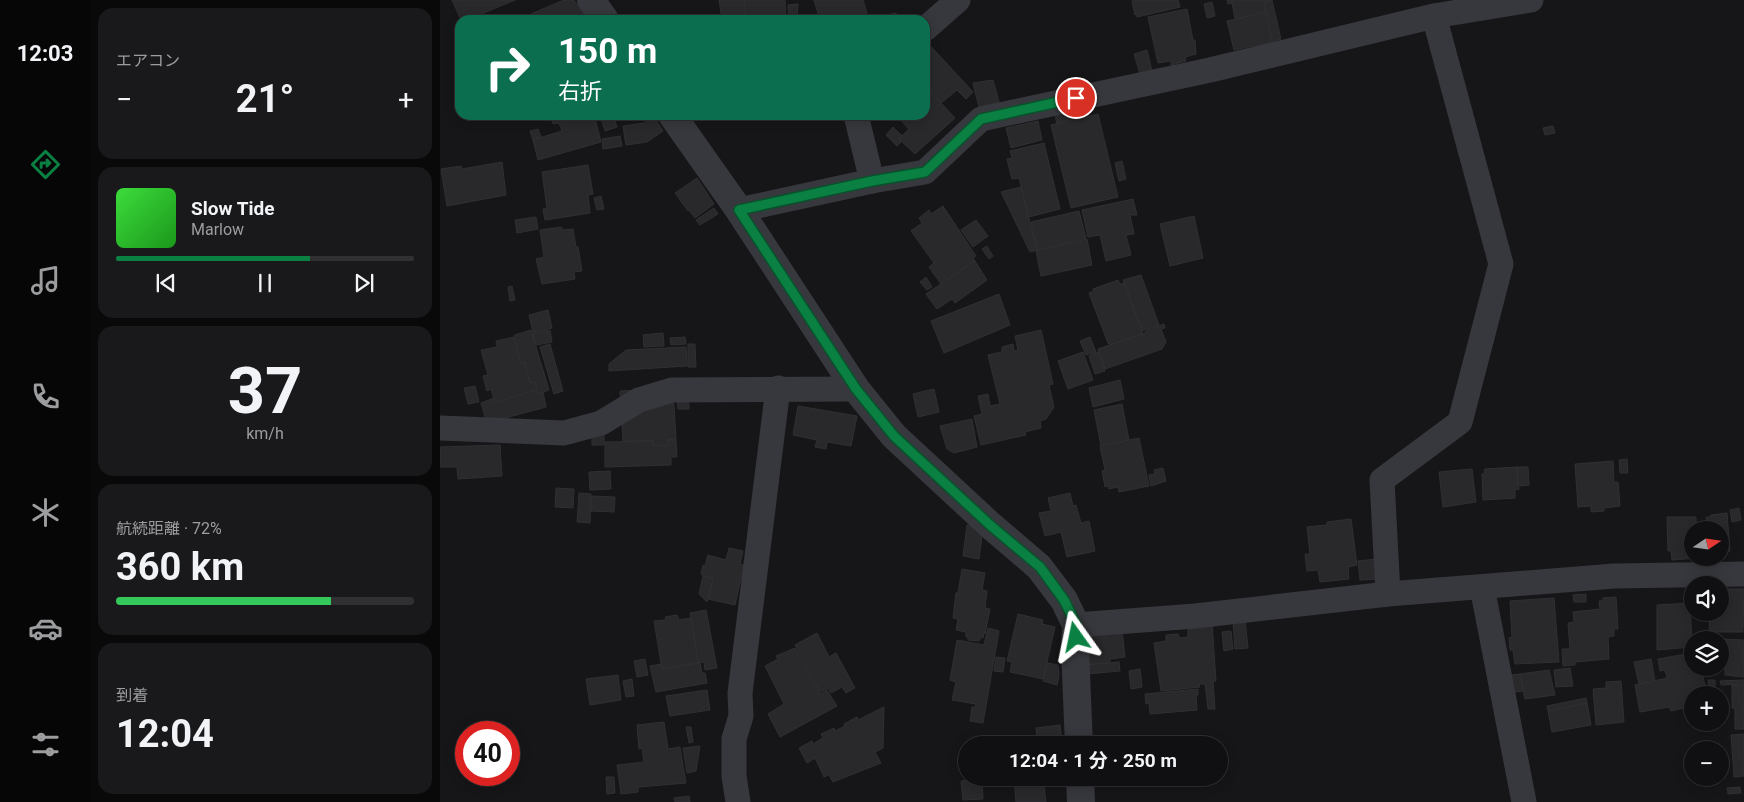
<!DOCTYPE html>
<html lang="ja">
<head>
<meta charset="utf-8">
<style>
  body { margin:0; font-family:Roboto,"Noto Sans JP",sans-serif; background:#19191b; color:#f1f3f6; height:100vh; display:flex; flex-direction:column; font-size:19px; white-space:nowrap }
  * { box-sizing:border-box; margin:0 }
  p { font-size:16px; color:#9c9d9f }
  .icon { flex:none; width:28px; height:28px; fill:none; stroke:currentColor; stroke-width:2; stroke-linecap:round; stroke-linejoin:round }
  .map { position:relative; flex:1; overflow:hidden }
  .panel { display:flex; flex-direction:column; gap:8px; padding:8px; background:#09090a; width:350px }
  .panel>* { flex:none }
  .guide { position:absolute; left:15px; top:15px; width:475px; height:105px; border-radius:15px; box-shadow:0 2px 12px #0003,0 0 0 1px #303032; background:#0b6e4f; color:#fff; overflow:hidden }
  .needle { width:32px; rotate:77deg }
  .tools { position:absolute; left:1244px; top:521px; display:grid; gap:10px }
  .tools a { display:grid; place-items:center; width:45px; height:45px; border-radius:50%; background:#101012; box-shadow:0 2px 12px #0003,0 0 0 1px #303032; font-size:25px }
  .speed { position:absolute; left:15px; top:721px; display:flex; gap:10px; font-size:25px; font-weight:700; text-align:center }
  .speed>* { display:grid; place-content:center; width:65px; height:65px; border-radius:50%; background:#101012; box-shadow:0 2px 12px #0003,0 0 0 1px #303032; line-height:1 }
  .speed .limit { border:8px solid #d22; background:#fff; color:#111 }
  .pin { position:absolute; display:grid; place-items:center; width:42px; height:42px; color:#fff; margin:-21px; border:2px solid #fff; border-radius:50%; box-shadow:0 1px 5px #0007 }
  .me { position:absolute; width:55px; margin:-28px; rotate:348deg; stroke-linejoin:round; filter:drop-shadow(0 0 4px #0008) }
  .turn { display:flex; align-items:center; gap:18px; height:105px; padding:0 20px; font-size:22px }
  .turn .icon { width:65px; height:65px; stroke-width:2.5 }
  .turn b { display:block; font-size:35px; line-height:42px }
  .big { font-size:38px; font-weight:700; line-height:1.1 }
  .panel .widget { flex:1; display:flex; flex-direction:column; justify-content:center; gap:8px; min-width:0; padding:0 18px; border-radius:15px; background:#19191b }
  .panel .dial { align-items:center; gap:0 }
  .dial b { font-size:65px; line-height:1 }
  .song { display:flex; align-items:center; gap:15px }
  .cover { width:60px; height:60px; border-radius:8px; background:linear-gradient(135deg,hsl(120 70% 55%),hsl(120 70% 35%)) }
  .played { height:5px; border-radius:2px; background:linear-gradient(90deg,#0b8043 65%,#303032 65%) }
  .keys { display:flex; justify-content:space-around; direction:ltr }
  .heat { display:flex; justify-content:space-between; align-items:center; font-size:28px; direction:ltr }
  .charge { height:8px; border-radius:4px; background:linear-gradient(90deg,#34c759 72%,#303032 0) }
  .trip { position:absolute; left:518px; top:736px; width:270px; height:50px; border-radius:25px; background:#101012; box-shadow:0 2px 12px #0003,0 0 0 1px #303032; font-weight:700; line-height:50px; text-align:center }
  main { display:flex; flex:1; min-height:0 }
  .dock { display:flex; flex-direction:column; width:90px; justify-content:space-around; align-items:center; background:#060607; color:#9c9d9f }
  .dock .icon { width:35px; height:35px }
  .dock .on { color:#0b8043 }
  .dock b { font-size:22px; color:#f1f3f6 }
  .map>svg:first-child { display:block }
</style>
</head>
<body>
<main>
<nav class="dock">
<b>12:03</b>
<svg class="icon on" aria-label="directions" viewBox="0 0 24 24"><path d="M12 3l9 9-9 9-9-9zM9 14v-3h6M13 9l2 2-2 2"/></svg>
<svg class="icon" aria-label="music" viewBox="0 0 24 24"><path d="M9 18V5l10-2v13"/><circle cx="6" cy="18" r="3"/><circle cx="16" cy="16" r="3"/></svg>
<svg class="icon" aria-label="phone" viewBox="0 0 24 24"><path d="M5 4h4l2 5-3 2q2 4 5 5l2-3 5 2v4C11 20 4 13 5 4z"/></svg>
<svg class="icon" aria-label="climate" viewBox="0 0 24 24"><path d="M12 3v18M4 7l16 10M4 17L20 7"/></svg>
<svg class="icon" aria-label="car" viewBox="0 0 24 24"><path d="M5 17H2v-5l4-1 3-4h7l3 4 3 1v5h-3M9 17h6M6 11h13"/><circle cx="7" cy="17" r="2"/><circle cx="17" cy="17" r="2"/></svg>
<svg class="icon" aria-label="filters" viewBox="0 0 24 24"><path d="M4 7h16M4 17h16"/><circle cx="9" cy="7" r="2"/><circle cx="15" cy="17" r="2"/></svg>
</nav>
<section class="panel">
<div class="widget"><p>エアコン</p>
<div class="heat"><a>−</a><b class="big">21°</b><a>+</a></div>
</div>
<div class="widget">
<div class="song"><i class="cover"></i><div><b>Slow Tide</b><p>Marlow</p></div></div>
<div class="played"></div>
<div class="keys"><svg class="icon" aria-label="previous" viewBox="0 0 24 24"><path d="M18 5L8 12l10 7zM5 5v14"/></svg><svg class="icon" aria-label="pause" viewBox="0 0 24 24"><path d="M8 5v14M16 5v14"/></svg><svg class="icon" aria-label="next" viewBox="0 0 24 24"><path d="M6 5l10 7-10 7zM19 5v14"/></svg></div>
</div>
<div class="widget dial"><b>37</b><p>km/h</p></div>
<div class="widget"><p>航続距離 · 72%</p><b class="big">360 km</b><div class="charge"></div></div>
<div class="widget"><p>到着</p><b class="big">12:04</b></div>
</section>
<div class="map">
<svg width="1304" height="802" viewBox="0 0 1304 802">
  <rect width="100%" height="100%" fill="#161618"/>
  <g fill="#29292c" stroke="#303034">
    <polygon points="12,0 75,0 27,20 21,20"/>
    <polygon points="124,0 134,0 147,20 93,20 91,14"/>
    <polygon points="279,0 304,0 306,20 282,20"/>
    <polygon points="304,0 345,0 346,20 306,20"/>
    <polygon points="374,0 423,0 427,13 416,17 417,20 380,20"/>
    <polygon points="693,0 738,0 740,7 697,17 697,14 695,15 692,2"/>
    <polygon points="787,0 832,0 824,3 826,12 795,19 792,3 788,4"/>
    <polygon points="832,0 841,39 832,42 824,3"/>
    <polygon points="772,2 775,16 767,18 764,4"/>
    <polygon points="358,4 357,20 349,20 348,5"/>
    <polygon points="747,9 753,40 755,40 756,54 745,57 746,61 731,65 731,61 718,63 708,17"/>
    <polygon points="826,12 832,42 794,50 787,21"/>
    <polygon points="456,13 459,20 426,20 426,19"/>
    <polygon points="485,40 533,92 526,99 517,90 501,103 485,86"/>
    <polygon points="707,50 712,71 700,74 694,54"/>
    <polygon points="553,80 559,102 539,107 533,83"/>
    <polygon points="485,86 515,118 475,154 459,139 469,129 456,115 485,115"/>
    <polygon points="646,108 648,116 617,124 615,115"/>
    <polygon points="658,114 678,197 631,208 611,125"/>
    <polygon points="110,115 154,115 161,142 98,160 93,140 122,131 119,123 113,124"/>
    <polygon points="160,115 173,115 177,127 165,131"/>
    <polygon points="213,116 223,131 207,142 186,145 183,126 204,123"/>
    <polygon points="598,121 602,140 571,148 566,128"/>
    <polygon points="1113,126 1115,133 1105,135 1103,128"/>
    <polygon points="453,127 462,136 459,139 462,141 457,146 446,135"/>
    <polygon points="98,129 101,137 93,140 90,131"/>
    <polygon points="180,136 182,146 163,149 162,139"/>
    <polygon points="604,143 620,209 589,217 579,178 572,179 567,159 572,158 570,151"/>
    <polygon points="682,161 686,179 679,181 675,163"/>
    <polygon points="62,162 66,195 7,206 1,169 21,166 22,169"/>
    <polygon points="148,165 153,194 148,195 150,213 105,220 103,209 107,208 102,172"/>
    <polygon points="257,178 274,204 255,218 249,210 248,211 235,193"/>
    <polygon points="581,187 597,250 590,252 561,192"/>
    <polygon points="161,196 164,209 157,210 154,198"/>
    <polygon points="693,199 697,215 690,215 694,234 686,235 691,255 666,261 660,235 648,237 642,210"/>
    <polygon points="503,206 536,256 533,258 535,261 501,284 489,267 494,263 471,231 482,223 479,218 489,210 491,214"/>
    <polygon points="274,208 278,214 260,225 256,220"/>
    <polygon points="639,211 646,238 597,250 591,222"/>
    <polygon points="754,216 763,258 730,266 720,224"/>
    <polygon points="96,217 98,229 77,233 75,220"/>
    <polygon points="536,220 548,236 533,247 521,230"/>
    <polygon points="121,227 123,230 133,229 136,247 138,247 142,271 134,272 135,279 102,284 96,259 104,257 100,230"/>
    <polygon points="647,239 652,265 601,276 596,251"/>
    <polygon points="547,246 553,256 549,259 542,249"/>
    <polygon points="535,261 547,280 515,303 512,299 497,309 486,294"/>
    <polygon points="701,275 719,325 702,331 683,280"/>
    <polygon points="486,277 492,287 487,290 480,282"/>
    <polygon points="678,280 680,284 684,283 703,334 670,345 668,343 649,293 654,291 653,289"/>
    <polygon points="72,286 75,300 70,301 68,287"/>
    <polygon points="559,294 570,325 504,353 491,321"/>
    <polygon points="108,310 112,328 93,332 89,315"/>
    <polygon points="724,324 725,328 721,329 726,342 722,349 665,369 658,349 703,334 706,332 706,331"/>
    <polygon points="91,330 109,390 98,394 95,382 90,383 84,362 80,363 74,337 75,335"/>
    <polygon points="110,330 112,342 96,345 92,333"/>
    <polygon points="601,330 613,384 609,385 614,407 606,419 600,421 601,428 585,432 586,435 541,445 534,416 542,414 538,396 548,394 550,406 560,404 548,355 562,352 562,347 573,344 574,351 578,350 575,336"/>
    <polygon points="223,333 224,346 204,347 203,335"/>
    <polygon points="74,337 80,363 84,362 90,383 95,382 97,390 55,402 51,389 47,391 43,376 48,375 41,350 57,347 56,341"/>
    <polygon points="245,337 246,344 231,345 230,338"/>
    <polygon points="650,337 656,352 646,355 640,341"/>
    <polygon points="110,344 123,391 114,394 100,347"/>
    <polygon points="248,344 255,344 256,367 248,367"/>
    <polygon points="246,347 247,366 169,371 169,364 186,350"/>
    <polygon points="643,352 653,380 628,389 618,361"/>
    <polygon points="658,352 665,371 655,374 649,356"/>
    <polygon points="680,380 684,399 653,407 649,388"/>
    <polygon points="35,386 39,402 28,404 24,388"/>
    <polygon points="248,387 249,409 238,409 236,388"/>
    <polygon points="233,389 236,440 228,440 228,446 213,445 213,441 183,441 180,391"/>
    <polygon points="494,389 499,412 478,417 473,394"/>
    <polygon points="97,390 98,394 103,392 106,407 47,423 41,403 54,398 55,402"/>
    <polygon points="682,404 689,440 661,446 654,410"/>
    <polygon points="358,406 417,416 411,446 387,442 386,449 375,447 377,440 353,435"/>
    <polygon points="532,419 537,447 514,453 507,449 500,426"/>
    <polygon points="164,432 164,445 152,445 152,433"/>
    <polygon points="699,438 709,486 679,492 678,487 669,489 669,486 665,487 662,471 665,470 660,446"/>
    <polygon points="228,440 236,440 237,457 231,457 231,465 165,467 165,442 213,441 213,445 228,446"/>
    <polygon points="60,445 62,476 18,479 17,467 0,467 0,447"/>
    <polygon points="1187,459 1188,473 1180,473 1179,460"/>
    <polygon points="1173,461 1174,482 1178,482 1180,506 1164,508 1164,511 1151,512 1151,506 1138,507 1135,464"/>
    <polygon points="1077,467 1079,490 1075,489 1075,498 1043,500 1042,474 1044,474 1045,469"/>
    <polygon points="1077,467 1088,467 1089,485 1078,486"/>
    <polygon points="723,468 726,481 711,486 709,475 715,474 714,470"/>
    <polygon points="1032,469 1036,502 1003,507 999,472"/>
    <polygon points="170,471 171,489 150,490 149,472"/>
    <polygon points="116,488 134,489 133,508 115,507"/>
    <polygon points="139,493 151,494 150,523 137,522"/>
    <polygon points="630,493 633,506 636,505 641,523 649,521 655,551 627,557 621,532 605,536 599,513 611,511 608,498"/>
    <polygon points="151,496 175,497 174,512 151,511"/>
    <polygon points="1299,508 1301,520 1292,522 1290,510"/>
    <polygon points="1287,513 1290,551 1280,552 1280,530 1262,530 1262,525 1267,524 1266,517 1271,517 1271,515"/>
    <polygon points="1227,517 1256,517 1256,530 1252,530 1252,558 1258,558 1232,560 1231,551 1228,551"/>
    <polygon points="911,519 917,565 908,567 909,579 880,582 878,570 867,571 865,554 870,554 867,527 887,525 887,522"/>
    <polygon points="527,525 543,528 539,559 523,556"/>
    <polygon points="289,548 303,551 300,564 304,565 295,605 268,599 273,579 263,576 263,574 261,574 263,565 265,566 268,555 286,560"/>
    <polygon points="936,559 938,579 920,580 918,561"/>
    <polygon points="522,569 545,573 542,590 547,591 545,608 550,609 545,634 544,633 543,638 541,637 539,641 528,640 528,637 526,637 526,632 516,630 518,619 513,618 516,593 518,593"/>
    <polygon points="263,576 273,579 267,602 259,594"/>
    <polygon points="1280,589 1304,589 1303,632 1269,632 1270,612 1280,612"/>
    <polygon points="1146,594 1146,602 1134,602 1133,595"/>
    <polygon points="1176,597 1178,629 1174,629 1174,636 1168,637 1169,659 1135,662 1135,665 1123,666 1122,649 1130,649 1128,623 1134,622 1133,612 1160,609 1159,601 1163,601 1163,598"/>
    <polygon points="1114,598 1119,662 1075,664 1073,650 1070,650 1069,638 1072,637 1070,601"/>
    <polygon points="1250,603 1252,647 1217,650 1217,605"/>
    <polygon points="266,610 277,668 265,670 264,662 258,663 250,613"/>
    <polygon points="578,614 603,620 602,624 615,627 603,679 570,672 572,662 567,661"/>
    <polygon points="237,615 239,620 251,618 258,663 222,669 214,621 226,620 225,617"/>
    <polygon points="805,619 808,648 795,649 793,620"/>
    <polygon points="772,623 776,681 773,681 775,709 768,709 765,684 759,684 760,687 721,691 714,643 726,641 726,635 738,634 740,638 748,637 748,624"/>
    <polygon points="548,628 559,631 543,723 530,721 532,707 535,707 536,704 512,700 516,682 510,680 517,640 544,645"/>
    <polygon points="682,630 685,657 670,659 670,663 646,665 643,633"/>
    <polygon points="791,631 793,649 784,651 782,632"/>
    <polygon points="377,633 389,657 396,653 415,688 406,693 402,687 391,693 388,688 380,692 355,645"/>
    <polygon points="1282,639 1304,640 1304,677 1285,675 1285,667 1282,667"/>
    <polygon points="355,648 380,694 387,690 397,706 340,737 328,714 344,704 325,666 338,659 336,656"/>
    <polygon points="1252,653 1252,668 1261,668 1267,695 1252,695 1252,706 1231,711 1229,707 1200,712 1195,685 1227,678 1225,670 1220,671 1218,659"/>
    <polygon points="556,657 565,658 563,672 554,671"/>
    <polygon points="205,659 208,675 197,677 194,661"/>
    <polygon points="1211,659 1215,681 1199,684 1194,662"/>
    <polygon points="679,662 680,671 646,674 646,665"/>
    <polygon points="260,663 262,673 265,673 267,683 216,692 210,666 221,664 222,669"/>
    <polygon points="607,663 618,665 619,675 617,685 603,681"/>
    <polygon points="1130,668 1133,686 1116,687 1114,670"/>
    <polygon points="700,669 702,687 691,689 689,671"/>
    <polygon points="1109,670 1115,695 1085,699 1080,674"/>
    <polygon points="1080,674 1083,691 1073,692 1071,675"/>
    <polygon points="178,675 181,700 150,705 146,679"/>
    <polygon points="192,679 194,696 186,697 183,681"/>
    <polygon points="1268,680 1275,680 1275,692 1269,692"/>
    <polygon points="1304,680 1304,684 1281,685 1280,681"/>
    <polygon points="1181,681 1184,722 1156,725 1153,689 1166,688 1166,682"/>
    <polygon points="1292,685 1304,685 1304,729 1295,729 1295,708 1292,708"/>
    <polygon points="758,689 758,695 756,695 757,710 710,714 709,703 706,704 705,694"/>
    <polygon points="267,690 270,710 230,716 226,696"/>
    <polygon points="1146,698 1147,703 1108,711 1107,706"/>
    <polygon points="1147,703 1151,725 1112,732 1108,711"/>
    <polygon points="444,707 443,748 435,752 441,763 393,782 389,775 384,777 375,758 367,763 359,748 372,741 373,744 383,738 381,734 394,728 395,731 405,726 404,724 417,717 418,720"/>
    <polygon points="224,722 228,749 240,747 246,783 198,787 198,792 181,794 177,765 204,762 202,748 199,749 197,725"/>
    <polygon points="620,725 622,742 598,745 596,728"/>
    <polygon points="246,727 251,727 253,742 249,743"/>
    <polygon points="1304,734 1304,776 1294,777 1291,735"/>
    <polygon points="260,746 256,771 247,773 243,748"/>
    <polygon points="166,777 174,777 175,793 167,794"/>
    <polygon points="574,778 603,778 606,802 576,802"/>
    <polygon points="542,779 543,799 523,800 521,781"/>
    <polygon points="1300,787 1301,793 1288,794 1287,788"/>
    <polygon points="249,796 250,802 235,802 234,798"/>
  </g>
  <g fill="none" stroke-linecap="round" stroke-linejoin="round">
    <g stroke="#37383d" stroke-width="25">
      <polyline points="485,29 518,0"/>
      <polyline points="416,115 432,181"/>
      <polyline points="299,210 432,181 485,172 541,119 770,70 994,16 1091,0"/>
      <polyline points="0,428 124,433 161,423 199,400 232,390 416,389"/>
      <polyline points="1042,587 1084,802"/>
      <polyline points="948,594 942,480 1020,422 1061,264 994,16"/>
      <polyline points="636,625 755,616 948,594 1174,576 1304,574"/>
      <polyline points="298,802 294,776 294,739 301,716 300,693 338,388"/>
    </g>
    <g stroke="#37383d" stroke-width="28">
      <polyline points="151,0 165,20"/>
      <polyline points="232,115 299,210 416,389 454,436 550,525 599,567 624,600 636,625 635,649 639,745"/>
      <polyline points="640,778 641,802"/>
    </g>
  </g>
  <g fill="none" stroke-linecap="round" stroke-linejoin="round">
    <g stroke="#07532c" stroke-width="12">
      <polyline id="route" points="636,637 636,625 630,612 624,600 600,567 550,525 454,436 416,389 299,210 432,181 485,172 541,119 636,98"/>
    </g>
    <use href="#route" stroke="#0b8043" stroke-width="9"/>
  </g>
</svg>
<div class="tools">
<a><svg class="needle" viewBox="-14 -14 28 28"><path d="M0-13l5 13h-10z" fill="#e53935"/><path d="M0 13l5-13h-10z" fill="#9c9d9f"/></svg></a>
<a><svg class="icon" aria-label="sound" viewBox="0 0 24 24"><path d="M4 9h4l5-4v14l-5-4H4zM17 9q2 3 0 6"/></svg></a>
<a><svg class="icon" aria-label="layers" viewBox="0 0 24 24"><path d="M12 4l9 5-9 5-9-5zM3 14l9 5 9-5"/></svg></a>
<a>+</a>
<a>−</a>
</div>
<div class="speed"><div class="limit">40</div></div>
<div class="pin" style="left:636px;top:98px;background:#d93025"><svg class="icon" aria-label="arrive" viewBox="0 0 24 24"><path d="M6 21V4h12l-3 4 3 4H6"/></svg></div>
<svg class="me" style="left:636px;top:637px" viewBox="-20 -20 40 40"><path d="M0-17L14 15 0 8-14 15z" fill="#0b8043" stroke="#fff" stroke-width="4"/></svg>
<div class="trip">12:04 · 1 分 · 250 m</div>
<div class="guide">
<div class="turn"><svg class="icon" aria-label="right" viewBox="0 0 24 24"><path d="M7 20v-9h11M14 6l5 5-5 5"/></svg><div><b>150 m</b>右折</div></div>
</div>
</div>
</main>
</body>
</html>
